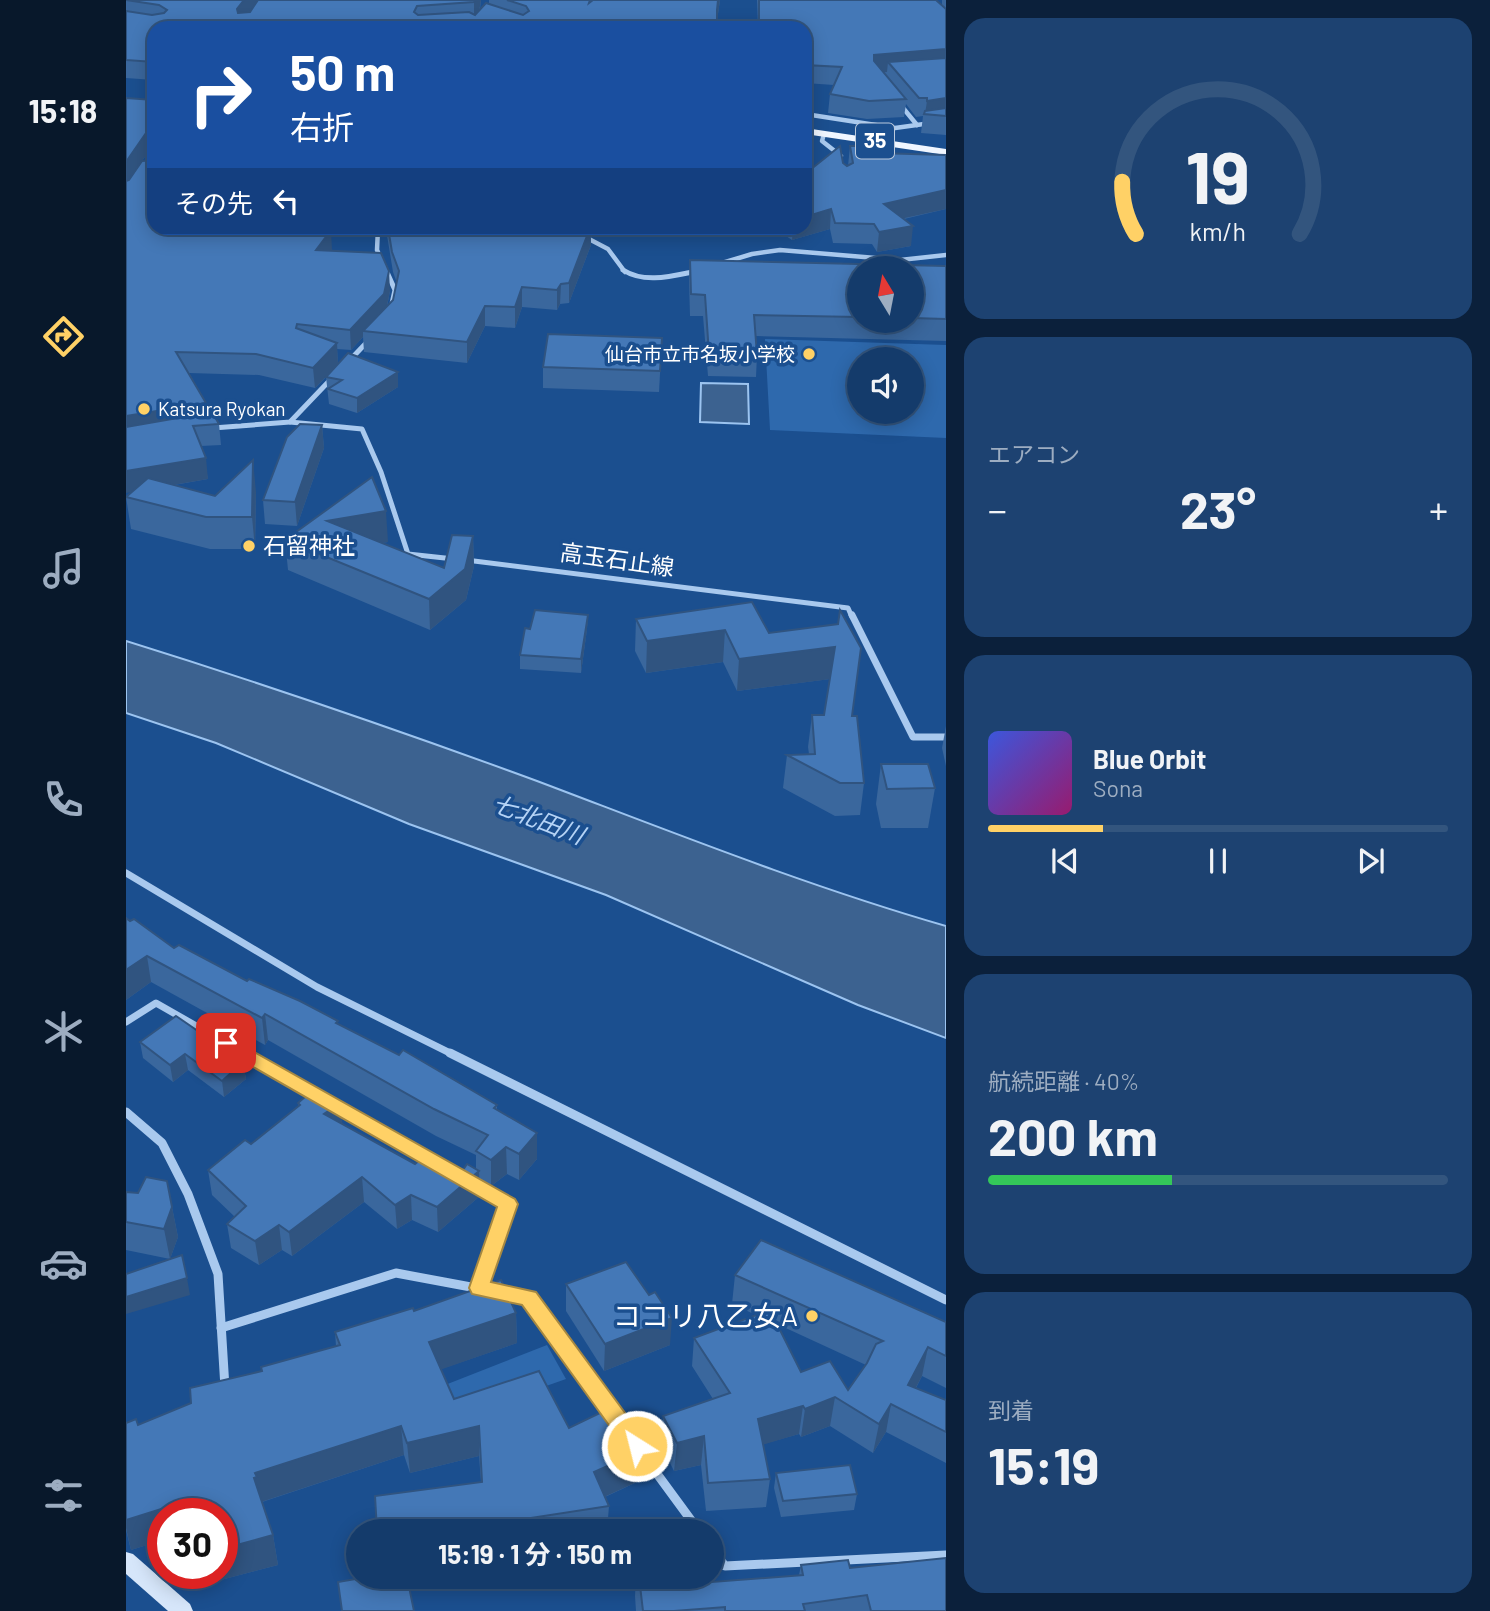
<!DOCTYPE html>
<html lang="ja">
<head>
<meta charset="utf-8">
<style>
  body { margin:0; font-family:Barlow,"Noto Sans JP",sans-serif; background:#1d4271; color:#f1f3f6; height:100vh; display:flex; flex-direction:column; font-size:26px; white-space:nowrap }
  * { box-sizing:border-box; margin:0 }
  p { font-size:23px; color:#9dadc1 }
  .icon { flex:none; width:38px; height:38px; fill:none; stroke:currentColor; stroke-width:2; stroke-linecap:round; stroke-linejoin:round }
  .map { position:relative; flex:1; overflow:hidden }
  .side { display:flex; flex-direction:column; gap:18px; padding:18px; background:#0b203b; width:544px }
  .side>* { flex:none }
  .top-card { position:absolute; left:21px; top:21px; width:665px; height:214px; border-radius:21px; box-shadow:0 4px 18px #0003,0 0 0 2px #33557e; background:#1a4fa0; color:#fff; overflow:hidden }
  .needle { width:46px; rotate:350deg }
  .controls { position:absolute; left:721px; top:256px; display:grid; gap:14px }
  .controls a { display:grid; place-items:center; width:77px; height:77px; border-radius:50%; background:#143b6b; box-shadow:0 4px 18px #0003,0 0 0 2px #33557e; font-size:35px }
  .speed { position:absolute; left:21px; top:1498px; display:flex; gap:14px; font-size:35px; font-weight:700; text-align:center }
  .speed>* { display:grid; place-content:center; width:91px; height:91px; border-radius:50%; background:#143b6b; box-shadow:0 4px 18px #0003,0 0 0 2px #33557e; line-height:1 }
  .speed .limit { border:10px solid #d22; background:#fff; color:#111 }
  .pin { position:absolute; display:grid; place-items:center; width:60px; height:60px; color:#fff; margin:-30px; border-radius:14px; box-shadow:0 4px 10px #0006 }
  .me { position:absolute; width:77px; margin:-38px; rotate:324deg; stroke-linejoin:round; filter:drop-shadow(0 0 5px #0008) }
  .turn { display:flex; align-items:center; gap:24px; height:147px; padding:0 28px; font-size:32px }
  .turn .icon { width:91px; height:91px; stroke-width:2.5 }
  .turn b { display:block; font-size:49px; line-height:60px }
  .then { display:flex; align-items:center; height:66px; padding:0 28px; background:#0003; gap:14px; font-size:26px }
  .big { font-size:52px; font-weight:700; line-height:1.1 }
  .side .tile { flex:1; display:flex; flex-direction:column; justify-content:center; gap:10px; min-width:0; padding:0 24px; border-radius:21px; background:#1d4271 }
  .side .dial { align-items:center; gap:0 }
  .dial svg { height:182px; overflow:visible; fill:none; stroke:#33557e; stroke-width:7; stroke-linecap:round; text-anchor:middle }
  .dial text { fill:#f1f3f6; stroke:none }
  .song { display:flex; align-items:center; gap:21px }
  .cover { width:84px; height:84px; border-radius:10px; background:linear-gradient(135deg,hsl(230 70% 55%),hsl(320 70% 35%)) }
  .played { height:7px; border-radius:4px; background:linear-gradient(90deg,#ffd166 25%,#33557e 25%) }
  .keys { display:flex; justify-content:space-around; direction:ltr }
  .heat { display:flex; justify-content:space-between; align-items:center; font-size:38px; direction:ltr }
  .charge { height:10px; border-radius:5px; background:linear-gradient(90deg,#34c759 40%,#33557e 0) }
  .trip { position:absolute; left:220px; top:1519px; width:378px; height:70px; border-radius:35px; background:#143b6b; box-shadow:0 4px 18px #0003,0 0 0 2px #33557e; font-weight:700; line-height:70px; text-align:center }
  main { display:flex; flex:1; min-height:0 }
  .tabs { display:flex; flex-direction:column; width:126px; justify-content:space-around; align-items:center; background:#08182b; color:#9dadc1 }
  .tabs .icon { width:49px; height:49px }
  .tabs .current { color:#ffd166 }
  .tabs b { font-size:32px; color:#f1f3f6 }
  .map>svg:first-child { display:block }
</style>
</head>
<body>
<main>
<nav class="tabs">
<b>15:18</b>
<svg class="icon current" aria-label="directions" viewBox="0 0 24 24"><path d="M12 3l9 9-9 9-9-9zM9 14v-3h6M13 9l2 2-2 2"/></svg>
<svg class="icon" aria-label="music" viewBox="0 0 24 24"><path d="M9 18V5l10-2v13"/><circle cx="6" cy="18" r="3"/><circle cx="16" cy="16" r="3"/></svg>
<svg class="icon" aria-label="phone" viewBox="0 0 24 24"><path d="M5 4h4l2 5-3 2q2 4 5 5l2-3 5 2v4C11 20 4 13 5 4z"/></svg>
<svg class="icon" aria-label="climate" viewBox="0 0 24 24"><path d="M12 3v18M4 7l16 10M4 17L20 7"/></svg>
<svg class="icon" aria-label="car" viewBox="0 0 24 24"><path d="M5 17H2v-5l4-1 3-4h7l3 4 3 1v5h-3M9 17h6M6 11h13"/><circle cx="7" cy="17" r="2"/><circle cx="17" cy="17" r="2"/></svg>
<svg class="icon" aria-label="filters" viewBox="0 0 24 24"><path d="M4 7h16M4 17h16"/><circle cx="9" cy="7" r="2"/><circle cx="15" cy="17" r="2"/></svg>
</nav>
<div class="map">
<svg width="820" height="1611" viewBox="0 0 820 1611">
  <rect width="100%" height="100%" fill="#1b4f8f"/>
  <g fill="#2e69ad" fill-rule="evenodd">
    <path d="M639,339l181,6v93l-176,-8zM733,359h53v52h-53z"/>
    <polygon points="421,1345 440,1379 335,1416 319,1385"/>
  </g>
  <g fill="#3c6290" stroke="#9cc4f0" stroke-width="2">
    <polygon points="575,383 622,384 623,424 574,422"/>
    <path d="M0,641c138,43 275,90 411,140 135,51 270,105 409,145v112l-88,-33 -252,-110 -197,-71 -193,-81 -90,-30z"/>
  </g>
  <g fill="none" stroke-linecap="round" stroke-linejoin="round">
    <g stroke="#a9c9ee" stroke-width="4.5">
      <polyline points="773,103 791,125"/>
      <polyline points="679,114 769,128 820,121"/>
      <polyline points="698,134 696,141 715,156"/>
      <polyline points="252,228 251,250 255,259"/>
      <polyline points="442,228 482,249 499,272"/>
      <polyline points="596,263 626,254 654,250 774,260 820,255"/>
      <polyline points="565,272 571,271"/>
    </g>
    <g stroke="#a9c9ee" stroke-width="5">
      <polyline points="260,270 269,290 265,308"/>
      <path d="M497,270c22,14 49,6 74,1"/>
      <polyline points="222,362 243,340"/>
      <polyline points="164,422 236,429 255,472 282,554 328,559"/>
      <polyline points="87,428 164,422 206,378"/>
      <polyline points="340,560 722,608 726,617"/>
    </g>
    <g stroke="#a9c9ee" stroke-width="7">
      <polyline points="726,615 787,737 820,737"/>
      <polyline points="0,873 191,987 328,1055"/>
      <polyline points="0,1022 30,1003 121,1055"/>
    </g>
    <g stroke="#a9c9ee" stroke-width="9">
      <polyline points="118,1053 193,1096"/>
      <polyline points="324,1053 820,1300"/>
      <polyline points="206,1104 305,1160"/>
      <polyline points="0,1112 36,1143 62,1194 92,1274 99,1388"/>
      <polyline points="346,1184 382,1204 353,1288"/>
      <polyline points="372,1292 402,1298 573,1531"/>
      <polyline points="95,1328 270,1273 361,1290"/>
      <polyline points="586,1549 599,1566 820,1555"/>
    </g>
    <polygon fill="#d6e6fa" fill-rule="evenodd" points="0,1552 7,1554 64,1604 67,1611 42,1611 0,1574"/>
    <polygon fill="#f0f6ff" fill-rule="evenodd" points="679,128 820,149 820,155 679,134"/>
  </g>
  <g fill="#3a679d" fill-rule="evenodd">
    <polygon points="0,0 355,0 354,9 363,4 363,0 594,0 591,21 591,28 28,28 28,80 0,78"/>
    <polygon points="631,0 810,0 816,5 816,0 820,0 820,135 795,133 797,116 790,117 780,104 778,117 741,119 702,113 704,94 708,85 679,83 679,28 632,28"/>
    <path d="M0,98l28,2v128l178,22 -1,1 59,40 -3,16 6,-7 4,-17 -4,-11 -7,-43 -2,-1h247l-1,7 -35,2 -4,-2v10l-22,58 -9,1 -3,6 -35,-3 -7,21 -30,-2 -18,37 -103,-11 -1,-15 -12,13 -14,-1 1,14 60,9v15l-41,26 -28,-9 -3,-27 -11,11 -56,-13 -70,-2 17,30 2,10 11,11 2,21 -20,1 7,33 -34,6 41,11 41,-4 -1,57h-45l-79,-20 -5,-32 5,-5zM23,151l1,10 -13,7z"/>
    <polygon points="724,146 751,153 820,209 778,219 785,246 751,252 746,244 707,243 704,229 666,240 648,228 679,228 717,163 721,166 722,166"/>
    <polygon points="548,228 583,228 583,229 548,230"/>
    <path d="M564,260l256,6v75l-190,-5 1,19 -1,22 -48,-1 -5,-60h-13l-1,-35zM733,268h53v52h-53z"/>
    <polygon points="536,338 533,392 417,388 417,367"/>
    <polygon points="196,425 198,448 171,526 139,524 137,500"/>
    <polygon points="347,536 348,566 340,600 304,630 162,570 159,540 262,542 255,543 318,568"/>
    <polygon points="462,615 461,629 455,673 394,669 394,655 404,629"/>
    <polygon points="510,619 643,633 712,624 726,716 738,783 734,815 709,816 657,788 661,755 683,754 682,747 686,715 698,715 704,679 611,691 597,662 520,673 509,651"/>
    <polygon points="820,726 820,766 816,748"/>
    <polygon points="755,764 809,788 802,828 755,828 750,804"/>
    <polygon points="0,918 48,948 213,1025 371,1105 371,1110 411,1159 393,1180 381,1174 365,1186 354,1180 354,1196 312,1232 286,1220 271,1229 238,1202 166,1256 156,1250 133,1265 105,1248 101,1224 109,1217 86,1195 82,1170 125,1144 172,1106 172,1103 216,1124 289,1164 337,1170 350,1170 350,1155 310,1136 142,1040 139,1045 25,982 0,1000"/>
    <polygon points="14,1042 117,1062 120,1079 98,1097 62,1070 47,1082 17,1058"/>
    <polygon points="0,1192 46,1207 52,1237 44,1259 0,1250"/>
    <path d="M609,1275l211,47v66l-24,-12 -6,12 30,12v63l-60,-31 -13,21 -43,-27 -29,11 -2,-3 -36,10 7,35 -4,28 -60,4 -5,-46 -27,6 -13,-26 2,-29 50,-17 -21,-33 2,-28 62,-23 -24,-11zM651,1324l89,41 -18,25 -47,-18z"/>
    <polygon points="440,1284 544,1345 478,1371 440,1311"/>
    <polygon points="288,1311 390,1313 391,1343 315,1369 328,1399 443,1428 513,1452 511,1482 479,1497 483,1506 481,1531 251,1531 355,1482 353,1456 284,1473 278,1455 136,1502 147,1535 152,1565 68,1587 65,1573 96,1573 96,1514 37,1514 37,1540 5,1550 0,1530 0,1423 12,1425 65,1403 135,1371 135,1367 210,1346 209,1332"/>
    <polygon points="650,1473 731,1494 728,1510 655,1517 648,1488"/>
    <polygon points="675,1565 724,1568 820,1611 510,1611 509,1596 510,1577 585,1577 586,1582 673,1575"/>
  </g>
  <g fill="#305480">
    <polygon points="118,0 132,0 113,27 111,9"/>
    <polygon points="350,0 355,0 353,12 348,19 348,2"/>
    <polygon points="592,0 594,0 590,27 591,10"/>
    <polygon points="189,20 189,28 184,28"/>
    <polygon points="820,49 820,66 762,62 761,72 746,73 748,55"/>
    <polygon points="820,98 820,116 799,114 801,101"/>
    <polygon points="25,131 27,150 23,151 0,184 0,162 20,133"/>
    <polygon points="820,190 820,209 756,223 758,204"/>
    <polygon points="705,209 704,229 666,240 667,228 679,228 679,217"/>
    <polygon points="787,226 785,246 751,252 753,232"/>
    <polygon points="464,228 465,245 443,303 443,283"/>
    <polygon points="205,230 206,250 191,270 190,250"/>
    <polygon points="263,271 264,291 259,315 237,331 237,337 225,350 224,330"/>
    <polygon points="435,284 434,304 431,310 431,290"/>
    <polygon points="396,287 396,307 389,328 389,307"/>
    <polygon points="359,306 359,326 341,363 341,342"/>
    <polygon points="211,343 212,364 189,388 187,368"/>
    <polygon points="272,372 272,387 231,413 231,398"/>
    <polygon points="80,403 83,424 0,438 0,416"/>
    <polygon points="196,425 198,448 171,526 169,502"/>
    <polygon points="80,458 82,479 0,493 0,471"/>
    <polygon points="127,460 130,492 129,549 126,517"/>
    <polygon points="260,511 262,542 204,552 201,521"/>
    <polygon points="347,536 348,566 340,600 304,630 303,599"/>
    <polygon points="462,615 461,629 455,673 455,659"/>
    <polygon points="599,630 597,662 520,673 521,641"/>
    <polygon points="709,647 705,679 611,691 613,659"/>
    <polygon points="21,956 25,982 0,1000 0,970"/>
    <polygon points="139,1014 142,1040 139,1045 136,1018"/>
    <polygon points="59,1054 62,1070 47,1082 44,1065"/>
    <polygon points="117,1062 120,1079 98,1097 96,1081"/>
    <polygon points="214,1103 217,1128 198,1114"/>
    <polygon points="411,1133 411,1159 393,1180 393,1154"/>
    <polygon points="380,1147 381,1174 365,1186 365,1160"/>
    <polygon points="353,1171 354,1196 312,1232 311,1207"/>
    <polygon points="236,1177 238,1202 166,1256 163,1232"/>
    <polygon points="285,1195 286,1220 271,1229 269,1205"/>
    <polygon points="46,1207 52,1237 44,1259 38,1229"/>
    <polygon points="153,1225 156,1250 133,1265 129,1241"/>
    <polygon points="61,1278 64,1295 0,1314 0,1297"/>
    <polygon points="390,1313 391,1343 305,1373 303,1342"/>
    <polygon points="546,1318 544,1345 478,1371 479,1344"/>
    <polygon points="802,1347 796,1376 778,1410 782,1385"/>
    <polygon points="709,1397 704,1426 675,1437 679,1409"/>
    <polygon points="765,1404 760,1432 747,1453 753,1424"/>
    <polygon points="677,1406 673,1434 629,1447 632,1419"/>
    <polygon points="275,1426 278,1455 135,1502 128,1478 129,1473"/>
    <polygon points="353,1426 353,1456 284,1473 281,1443"/>
    <polygon points="578,1436 575,1465 548,1471 551,1443"/>
    <polygon points="513,1452 511,1482 467,1502 468,1472"/>
    <polygon points="51,1504 53,1514 37,1514 37,1540 5,1550 0,1528 0,1520"/>
    <polygon points="147,1535 152,1565 68,1587 66,1573 96,1573 96,1549"/>
  </g>
  <g fill="#4478b7" stroke="#305480" stroke-width="2">
    <polygon points="0,0 118,0 111,9 112,13 124,12 132,0 350,0 348,2 291,6 288,12 292,15 343,12 349,15 360,3 397,15 403,11 400,6 381,0 464,0 463,3 467,0 592,0 591,10 591,28 234,28 236,23 189,20 184,28 28,28 28,62 0,60 0,11 26,15 38,13 41,10 33,5"/>
    <polygon points="633,0 810,0 820,9 820,49 748,55 748,61 780,99 743,101 704,94 716,67 679,65 679,28 633,28"/>
    <polygon points="820,58 820,98 801,101 801,98 793,98 762,62"/>
    <polygon points="0,98 28,100 28,133 25,131 20,133 0,162"/>
    <polygon points="820,108 820,116 798,114 799,111"/>
    <polygon points="28,144 28,153 23,152"/>
    <polygon points="714,146 717,163 721,166 727,163 724,146 749,146 751,153 820,155 820,190 758,204 787,226 753,232 748,224 709,223 705,209 679,217 679,174"/>
    <polygon points="28,160 28,228 171,228 205,230 190,250 255,253 263,271 258,294 224,330 171,324 170,328 211,343 187,368 130,354 50,352 80,403 0,416 0,181 3,180 16,161"/>
    <polygon points="262,228 464,228 443,283 435,284 431,290 396,287 389,307 359,306 341,342 237,331 267,300 273,271 266,252"/>
    <polygon points="564,260 820,266 820,319 786,318 786,268 733,268 733,317 628,315 631,355 583,354 579,295 565,294"/>
    <polygon points="422,334 536,338 534,371 417,367"/>
    <polygon points="222,353 272,372 231,398 202,389 216,380 200,377"/>
    <polygon points="86,412 93,424 67,426 80,458 0,471 0,427"/>
    <polygon points="174,424 196,425 169,502 137,500 161,437"/>
    <polygon points="127,460 126,517 80,517 0,497 22,478 89,496"/>
    <polygon points="246,477 260,511 201,521 318,568 326,535 347,536 339,569 303,599 159,540"/>
    <polygon points="626,602 643,633 712,624 714,610 735,648 726,716 731,716 738,783 714,783 661,755 689,754 686,715 698,715 709,647 613,659 599,630 521,641 510,619"/>
    <polygon points="409,610 462,615 455,659 394,655 399,628 404,629"/>
    <polygon points="755,764 802,764 809,788 761,789"/>
    <polygon points="0,918 4,921 8,919 48,948 53,945 121,981 123,979 174,1001 212,1021 210,1023 273,1055 277,1050 371,1105 368,1108 411,1133 393,1154 380,1147 365,1160 350,1151 362,1135 308,1109 139,1014 136,1018 21,956 0,970"/>
    <polygon points="50,1016 117,1062 96,1081 59,1054 44,1065 14,1042"/>
    <polygon points="188,1089 214,1103 198,1114 289,1164 303,1152 337,1170 341,1164 353,1171 311,1207 285,1195 269,1205 236,1177 163,1232 153,1225 129,1241 101,1224 120,1206 82,1170 119,1140 125,1144 174,1105 172,1103"/>
    <polygon points="20,1177 41,1181 46,1207 38,1229 0,1222 0,1192 12,1193"/>
    <polygon points="635,1240 820,1322 820,1356 802,1347 782,1385 820,1400 820,1432 765,1404 753,1424 709,1397 679,1409 677,1406 632,1419 644,1479 582,1483 578,1436 551,1443 537,1416 604,1393 568,1338 644,1310 675,1372 704,1361 722,1390 741,1363 750,1344 757,1341 609,1275"/>
    <polygon points="56,1255 61,1278 0,1297 0,1274"/>
    <polygon points="500,1262 523,1295 529,1292 546,1318 479,1344 440,1284"/>
    <polygon points="375,1280 390,1313 303,1342 328,1399 413,1371 443,1428 480,1410 513,1452 468,1472 483,1506 321,1531 251,1531 249,1496 356,1482 353,1426 281,1443 275,1426 129,1473 131,1477 128,1478 147,1535 96,1549 96,1514 53,1514 51,1504 0,1520 0,1423 10,1419 12,1425 65,1403 64,1388 136,1371 135,1367 214,1345 209,1332 287,1308 288,1311"/>
    <polygon points="724,1465 731,1494 657,1501 650,1473"/>
    <polygon points="820,1558 820,1611 745,1611 741,1595 677,1604 679,1611 599,1611 599,1607 548,1611 517,1611 513,1577 585,1577 586,1582 677,1575 675,1565 722,1560 724,1568"/>
    <polygon points="241,1577 281,1577 288,1611 216,1611 212,1582"/>
  </g>
  <polygon fill="#ffd166" stroke="#a68842" stroke-width="2" points="100,1036 389,1199 392,1204 365,1282 410,1292 519,1440 522,1446 519,1453 511,1456 503,1453 396,1305 346,1294 343,1288 371,1207 94,1048 91,1043 94,1038"/>
  <g fill="#ffd166" stroke="#1b4f8f" stroke-width="2.5">
    <circle cx="683" cy="354" r="7"/>
    <circle cx="18" cy="409" r="7"/>
    <circle cx="123" cy="546" r="7"/>
    <circle cx="686" cy="1316" r="7"/>
  </g>
  <g text-anchor="middle" stroke-width="7" stroke-linejoin="round" paint-order="stroke">
    <g font-size="19" fill="#fff" stroke="#1b4f8f" text-anchor="end">
      <text x="669" y="361">仙台市立市名坂小学校</text>
      <text x="32" y="416" text-anchor="start">Katsura Ryokan</text>
    </g>
    <rect fill="#1b4f8f" stroke="#bbcadd" stroke-width="2" x="730" y="123.5" width="38" height="35" rx="5"/>
    <g font-size="21" font-weight="bold" fill="#fff">
      <text x="749" y="148">35</text>
    </g>
    <g font-size="23" fill="#fff" stroke="#1b4f8f" text-anchor="start">
      <text x="137" y="554">石留神社</text>
    </g>
    <g font-size="23" fill="#fff" stroke="#1b4f8f">
      <text transform="translate(491 560) rotate(8)" y="8">高玉石止線</text>
    </g>
    <g font-size="24" font-style="italic" fill="#b5d3f5" stroke="#1b4f8f">
      <text transform="translate(412 820) rotate(21)" y="8">七北田川</text>
    </g>
    <g font-size="28" fill="#fff" stroke="#1b4f8f" text-anchor="end">
      <text x="672" y="1326">ココリ八乙女A</text>
    </g>
  </g>
</svg>
<div class="controls">
<a><svg class="needle" viewBox="-14 -14 28 28"><path d="M0-13l5 13h-10z" fill="#e53935"/><path d="M0 13l5-13h-10z" fill="#9dadc1"/></svg></a>
<a><svg class="icon" aria-label="sound" viewBox="0 0 24 24"><path d="M4 9h4l5-4v14l-5-4H4zM17 9q2 3 0 6"/></svg></a>
</div>
<div class="speed"><div class="limit">30</div></div>
<div class="pin" style="left:100px;top:1043px;background:#d93025"><svg class="icon" aria-label="arrive" viewBox="0 0 24 24"><path d="M6 21V4h12l-3 4 3 4H6"/></svg></div>
<svg class="me" style="left:511px;top:1446px" viewBox="-20 -20 40 40"><circle r="17" fill="#ffd166" stroke="#fff" stroke-width="3"/><path d="M0-11L8 9 0 5-8 9z" fill="#fff"/></svg>
<div class="trip">15:19 · 1 分 · 150 m</div>
<div class="top-card">
<div class="turn"><svg class="icon" aria-label="right" viewBox="0 0 24 24"><path d="M7 20v-9h11M14 6l5 5-5 5"/></svg><div><b>50 m</b>右折</div></div>
<div class="then">その先<svg class="icon" aria-label="left" viewBox="0 0 24 24"><path d="M17 20v-9H6M10 6l-5 5 5 5"/></svg></div>
</div>
</div>
<section class="side">
<div class="tile dial"><svg viewBox="0 0 100 80">
<path d="M14 69A42 42 0 1 1 86 69"/>
<path d="M14 69A42 42 0 0 1 8 46" stroke="#ffd166"/>
<text x="50" y="56" font-size="32" font-weight="700">19</text>
<text x="50" y="72" font-size="11">km/h</text>
</svg></div>
<div class="tile"><p>エアコン</p>
<div class="heat"><a>−</a><b class="big">23°</b><a>+</a></div>
</div>
<div class="tile">
<div class="song"><i class="cover"></i><div><b>Blue Orbit</b><p>Sona</p></div></div>
<div class="played"></div>
<div class="keys"><svg class="icon" aria-label="previous" viewBox="0 0 24 24"><path d="M18 5L8 12l10 7zM5 5v14"/></svg><svg class="icon" aria-label="pause" viewBox="0 0 24 24"><path d="M8 5v14M16 5v14"/></svg><svg class="icon" aria-label="next" viewBox="0 0 24 24"><path d="M6 5l10 7-10 7zM19 5v14"/></svg></div>
</div>
<div class="tile"><p>航続距離 · 40%</p><b class="big">200 km</b><div class="charge"></div></div>
<div class="tile"><p>到着</p><b class="big">15:19</b></div>
</section>
</main>
</body>
</html>
